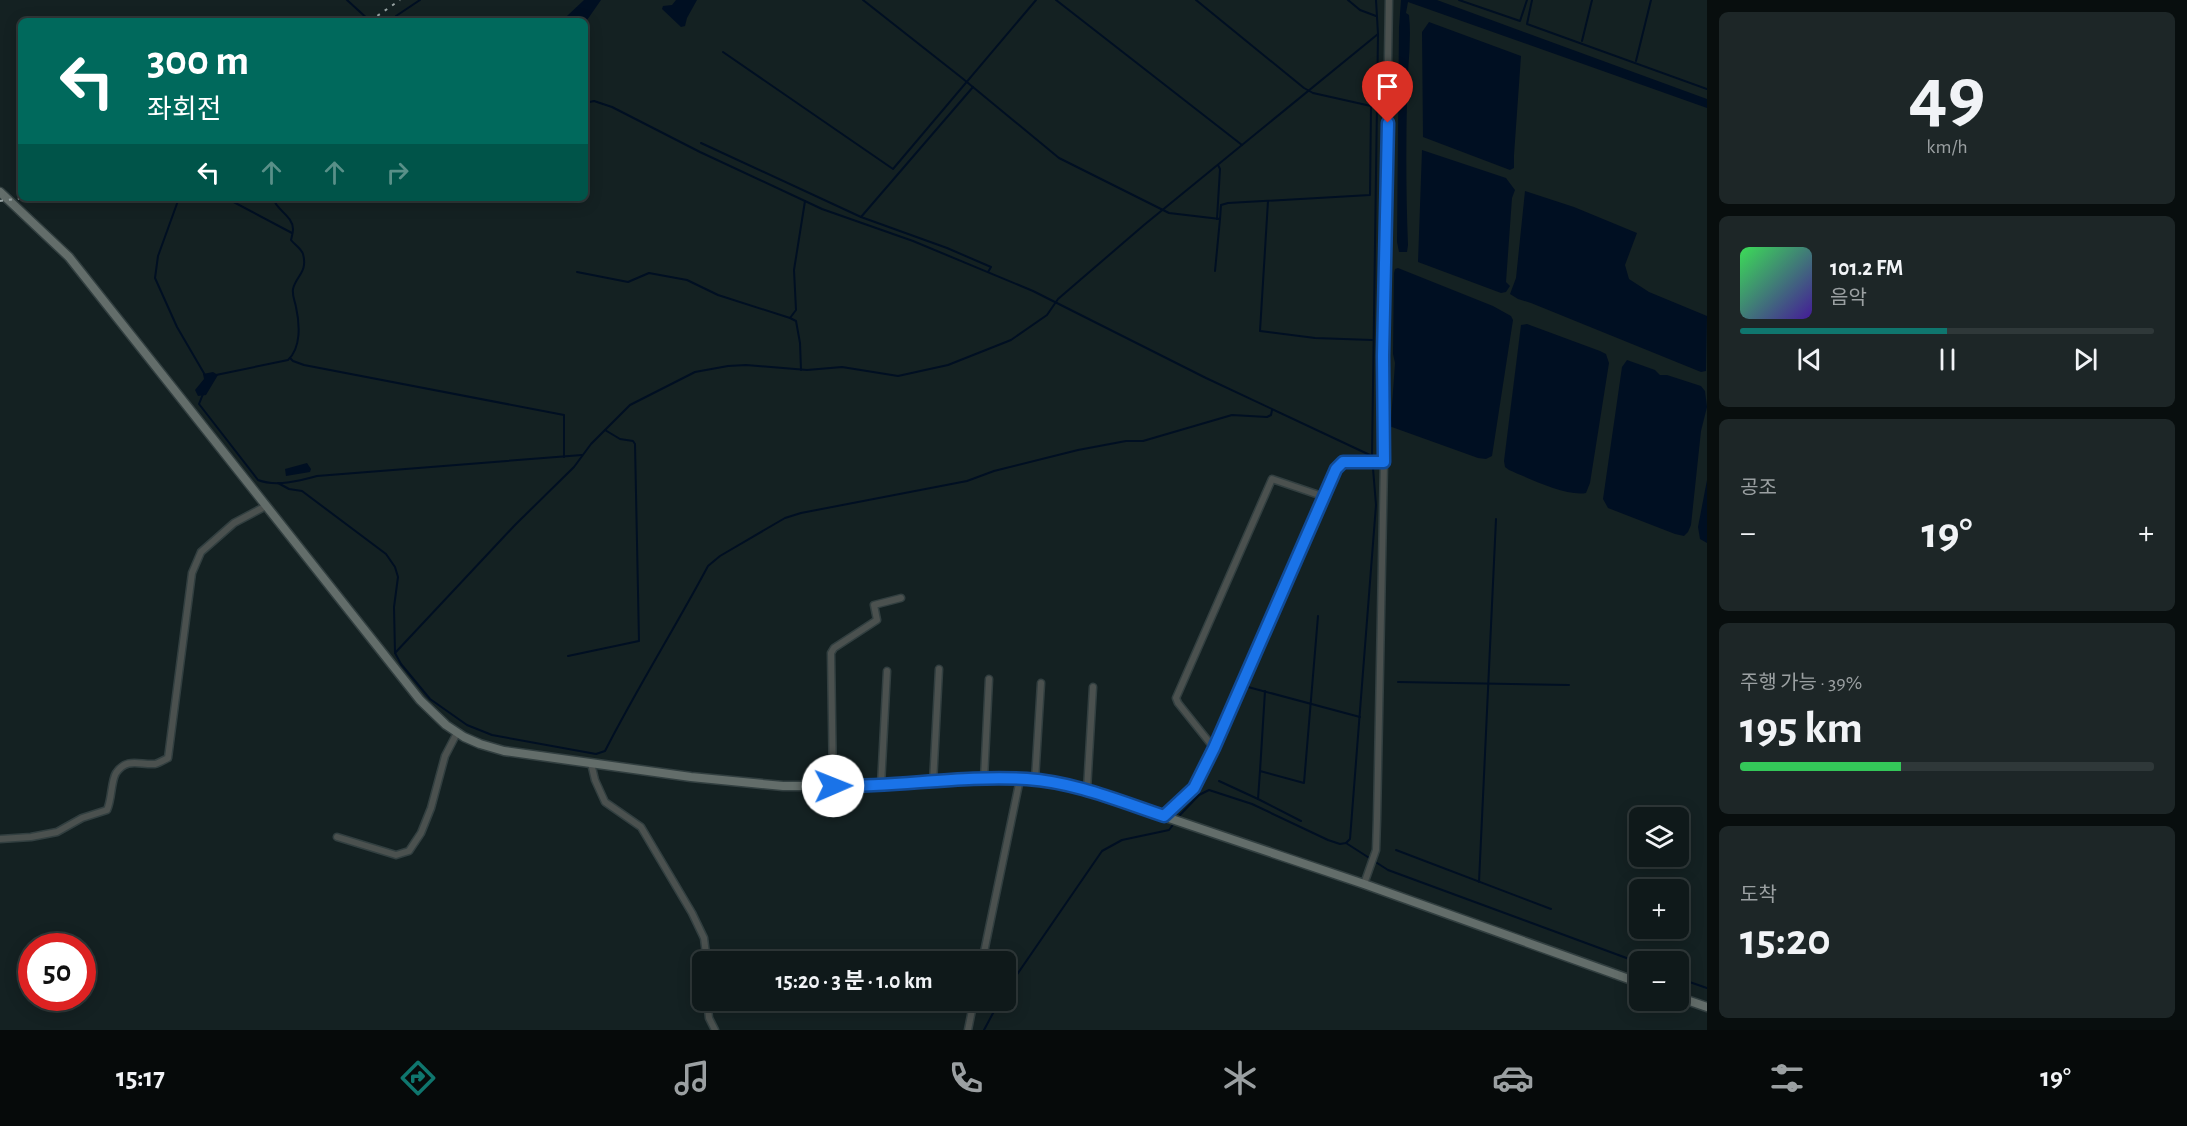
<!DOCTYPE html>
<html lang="ko">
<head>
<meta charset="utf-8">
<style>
  body { margin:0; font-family:"Alegreya Sans","Noto Sans KR",sans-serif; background:#1d2627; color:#f1f3f6; height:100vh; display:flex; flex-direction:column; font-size:22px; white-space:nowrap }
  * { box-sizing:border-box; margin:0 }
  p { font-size:20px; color:#9ba0a2 }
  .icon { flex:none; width:33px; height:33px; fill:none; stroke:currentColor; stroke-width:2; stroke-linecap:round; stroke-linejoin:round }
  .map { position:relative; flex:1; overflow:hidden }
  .sheet { display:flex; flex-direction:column; gap:12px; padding:12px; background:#080e0e; width:480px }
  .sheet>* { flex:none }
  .hud { position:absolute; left:18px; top:18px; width:570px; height:183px; border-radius:9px; box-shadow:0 3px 15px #0003,0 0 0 2px #2f3839; background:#00695c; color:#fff; overflow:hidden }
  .fabs { position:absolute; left:1629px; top:807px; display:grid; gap:12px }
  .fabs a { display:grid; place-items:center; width:60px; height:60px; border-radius:9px; background:#0f191a; box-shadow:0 3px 15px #0003,0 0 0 2px #2f3839; font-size:30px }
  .speed { position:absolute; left:18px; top:933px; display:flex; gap:12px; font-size:30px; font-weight:700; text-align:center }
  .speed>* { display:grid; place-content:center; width:78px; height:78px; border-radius:50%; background:#0f191a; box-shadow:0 3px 15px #0003,0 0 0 2px #2f3839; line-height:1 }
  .speed .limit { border:9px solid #d22; background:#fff; color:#111 }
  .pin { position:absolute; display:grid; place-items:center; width:51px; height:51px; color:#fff; margin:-62px -26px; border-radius:50% 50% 50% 0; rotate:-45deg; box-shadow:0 0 6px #0007 }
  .pin .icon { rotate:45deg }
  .me { position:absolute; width:66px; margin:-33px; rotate:89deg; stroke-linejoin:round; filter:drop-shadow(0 0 4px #0008) }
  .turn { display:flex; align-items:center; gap:21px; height:126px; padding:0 30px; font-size:27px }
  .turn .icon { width:78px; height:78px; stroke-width:2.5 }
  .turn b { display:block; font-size:42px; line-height:51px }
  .lanes { display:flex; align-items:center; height:57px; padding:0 30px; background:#0003; justify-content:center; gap:30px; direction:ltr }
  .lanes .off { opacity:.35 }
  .big { font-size:45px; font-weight:700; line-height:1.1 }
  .sheet .card { flex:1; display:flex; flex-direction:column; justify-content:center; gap:9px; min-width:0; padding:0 21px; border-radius:9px; background:#1d2627 }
  .sheet .dial { align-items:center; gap:0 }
  .dial b { font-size:78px; line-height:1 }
  .song { display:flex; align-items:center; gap:18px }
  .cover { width:72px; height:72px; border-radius:9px; background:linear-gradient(135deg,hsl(130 70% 55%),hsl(260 70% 35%)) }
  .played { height:6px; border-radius:3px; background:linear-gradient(90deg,#0f766e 50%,#2f3839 50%) }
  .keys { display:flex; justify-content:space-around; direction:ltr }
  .heat { display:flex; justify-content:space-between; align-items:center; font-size:33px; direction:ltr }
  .charge { height:9px; border-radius:4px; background:linear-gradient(90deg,#34c759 39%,#2f3839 0) }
  .trip { position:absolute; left:692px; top:951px; width:324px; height:60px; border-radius:9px; background:#0f191a; box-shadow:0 3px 15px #0003,0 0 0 2px #2f3839; font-weight:700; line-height:60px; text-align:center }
  .tabs { display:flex; height:96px; justify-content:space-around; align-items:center; background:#060a0a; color:#9ba0a2 }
  .tabs .icon { width:42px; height:42px }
  .tabs .current { color:#0f766e }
  .tabs b { font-size:27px; color:#f1f3f6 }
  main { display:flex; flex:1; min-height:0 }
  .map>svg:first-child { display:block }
</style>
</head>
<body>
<main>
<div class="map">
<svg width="1707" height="1030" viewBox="0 0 1707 1030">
  <rect width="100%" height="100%" fill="#142122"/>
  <g fill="#000f22">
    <polygon points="584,0 601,0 585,23 585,21 557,21 567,16"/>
    <polygon points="676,0 697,0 687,18 685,26 681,27 662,9 663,6 672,5"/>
    <path d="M1401,0h36l270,99v9l-299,-106 -2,11 3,2c3,27 -2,55 -2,83 -1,49 -1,98 1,147l-1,7h-8l-2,-10 2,-215z"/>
    <polygon points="1429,22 1521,56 1514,155 1514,168 1510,170 1423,137 1422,32"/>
    <polygon points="1422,150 1506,178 1515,190 1512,198 1506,282 1510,286 1506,292 1501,293 1418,262"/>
    <polygon points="1525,191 1574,207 1637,233 1625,265 1629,279 1649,292 1707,316 1706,371 1701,372 1531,303 1518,299 1510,294 1516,278"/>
    <polygon points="1398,268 1493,306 1511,316 1513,320 1492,456 1486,459 1478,458 1389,426 1391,420 1395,363 1393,354 1394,273 1395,269"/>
    <path d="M1527,324l73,27 6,3 3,9 -19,120 -4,10c-19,4 -58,-15 -77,-23l-4,-3 -1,-6 17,-136z"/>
    <polygon points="1627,360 1655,370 1660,375 1667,375 1701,386 1705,391 1707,407 1701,431 1691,525 1688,532 1684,536 1675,534 1608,508 1603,499 1622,367"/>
    <polygon points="213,372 218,375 206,395 198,396 195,390 204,379 203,374"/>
    <polygon points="307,463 311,469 310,472 286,476 285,469"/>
    <polygon points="1707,480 1707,543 1700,539 1698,527"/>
  </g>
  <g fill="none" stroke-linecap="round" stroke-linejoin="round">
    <g stroke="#000f22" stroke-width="2">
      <polyline points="347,0 370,21"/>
      <polyline points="863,0 962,78 1059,158 1169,213 1220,219 1221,205 1228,203 1370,195 1371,106 1313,93 1304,88 1196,0"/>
      <polyline points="1056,0 1242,145"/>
      <polyline points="1348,0 1360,10 1376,16"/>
      <polyline points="1459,0 1520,21 1527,0"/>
      <polyline points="1532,0 1527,24 1707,89"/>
      <polyline points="396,16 420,0"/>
      <polyline points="1582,41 1592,0"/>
      <polyline points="723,52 893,169 1036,0"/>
      <polyline points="1636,61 1651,0"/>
      <polyline points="973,87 861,217 947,248 991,267 988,272"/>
      <polyline points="585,103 594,101 612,107 700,152 822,209 913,241 1033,291 1206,378 1372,456"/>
      <polyline points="701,143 861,217"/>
      <polyline points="179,198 158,256 155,278 177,327 205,375"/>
      <polyline points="226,198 292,233"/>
      <polyline points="1268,201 1260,331 1315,338 1372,340"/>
      <polyline points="1217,219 1220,169 1218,165"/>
      <polyline points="1215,271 1220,219"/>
      <polyline points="577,272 628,282 649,273 687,280 718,295 790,318 796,310 794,270 805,201"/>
      <polyline points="790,318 796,321 800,343 801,370"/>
      <polyline points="290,358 293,361 304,365 564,415 564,457"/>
      <path d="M216,375l72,-15c13,-12 12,-35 8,-53 -1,-6 -4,-11 -3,-18 3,-13 15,-17 10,-35 -2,-6 -8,-9 -12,-14 1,-4 2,-7 2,-11 0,-13 -17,-19 -20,-31"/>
      <path d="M203,394l-4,10 59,76c18,7 41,1 59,-4l265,-21"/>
      <path d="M278,483l11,6 13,2 84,63 9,13 3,10 -4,30 1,46 6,11 29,35 37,26 25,10 104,19 9,-3c32,-63 70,-123 103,-185l12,-10 65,-38 16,-5 166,-32 27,-10 84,-21 48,-9h17l89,-26 35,2 4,-2 1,-5"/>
      <polyline points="395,653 515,525 574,467 591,444 630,405 695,372 728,366 746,365 807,370 842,367 898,376 948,365 1011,340 1047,315 1058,299 1144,225 1378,34"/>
      <polyline points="568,656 639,641 635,444 633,441 620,439 605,430"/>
      <polyline points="1398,682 1569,685"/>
      <polyline points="1248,687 1360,717"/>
      <polyline points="1260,771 1265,691"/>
      <polyline points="1219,781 1258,799 1260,771 1304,783 1318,616"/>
      <polyline points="1258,799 1301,821"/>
      <polyline points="1178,817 1199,795 1209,790 1252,804 1328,840 1340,844 1346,843 1350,839 1376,505 1372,456 1378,34 1376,0"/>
      <polyline points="1346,843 1388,870 1640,963"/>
      <polyline points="1396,850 1551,909"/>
      <polyline points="1479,882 1496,519"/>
      <polyline points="1678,978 1707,988"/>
      <polyline points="1005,992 1102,851 1122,840 1169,830 1175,822"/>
      <polyline points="984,1030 1000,1000"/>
    </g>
    <g stroke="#323f40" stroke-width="9">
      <g id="street">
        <polyline points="1214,748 1336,469 1343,462 1384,462"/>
        <polyline points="591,763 595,780 605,802 641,827 692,913 704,938 707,962"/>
        <polyline points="984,779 989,679"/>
        <polyline points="1035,780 1041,683"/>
        <polyline points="933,783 939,669"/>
        <polyline points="881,785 887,671"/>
        <polyline points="833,786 831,653 834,648 877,620 874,605 901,598"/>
        <polyline points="1087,790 1093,687"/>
        <polyline points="1164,816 1194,788 1214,748 1178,703 1176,698 1272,479 1325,497"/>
        <polyline points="337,837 396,855 409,851 421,833 431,808 445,756 457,733"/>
        <path d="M0,839l31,-2 26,-5 25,-14 25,-8c5,-11 4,-29 9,-37 11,-16 23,-8 39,-9 4,-1 9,-4 13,-6l24,-185 9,-21 33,-29 32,-17"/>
        <polyline points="1364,884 1376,850 1377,819 1384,462 1383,356 1389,0"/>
        <polyline points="982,962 1020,779"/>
        <polyline points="707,1000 709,1018 715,1030"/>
        <polyline points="968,1030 974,1000"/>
      </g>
    </g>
    <g stroke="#323f40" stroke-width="11">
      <g id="secondary">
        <polyline points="0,192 69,257 420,700 446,725 464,737 480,744 504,751 691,777 783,786 848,786 984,779 1026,779 1047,782 1089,791 1364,884 1640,983"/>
        <polyline points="1678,997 1707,1007"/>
      </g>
    </g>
    <use href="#street" stroke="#4b514f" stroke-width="6"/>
    <use href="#secondary" stroke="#636d6a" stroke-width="8"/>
    <g stroke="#98a3a3" stroke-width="2" stroke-dasharray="3 6" stroke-linecap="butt">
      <polyline points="370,21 400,0"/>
      <polyline points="0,201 23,198"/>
    </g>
  </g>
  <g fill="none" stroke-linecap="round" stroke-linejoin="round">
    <g stroke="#114b97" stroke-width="15">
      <path id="route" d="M833,786c65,1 129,-11 194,-7 47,3 92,22 137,37l30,-28 20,-40 122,-279 7,-7h41l-1,-106 5,-233"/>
    </g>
    <use href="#route" stroke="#1a73e8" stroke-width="10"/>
  </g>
</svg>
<div class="fabs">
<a><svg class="icon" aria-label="layers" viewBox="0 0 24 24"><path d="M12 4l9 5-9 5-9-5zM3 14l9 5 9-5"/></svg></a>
<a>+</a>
<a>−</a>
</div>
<div class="speed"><div class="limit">50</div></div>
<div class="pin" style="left:1388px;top:123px;background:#d93025"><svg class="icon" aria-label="arrive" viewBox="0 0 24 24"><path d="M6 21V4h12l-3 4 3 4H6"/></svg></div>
<svg class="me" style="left:833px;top:786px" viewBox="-20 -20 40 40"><circle r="19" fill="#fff"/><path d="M0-13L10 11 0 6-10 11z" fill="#1a73e8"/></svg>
<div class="trip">15:20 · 3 분 · 1.0 km</div>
<div class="hud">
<div class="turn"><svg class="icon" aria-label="left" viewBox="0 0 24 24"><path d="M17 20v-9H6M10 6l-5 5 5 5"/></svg><div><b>300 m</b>좌회전</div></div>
<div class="lanes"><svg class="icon" aria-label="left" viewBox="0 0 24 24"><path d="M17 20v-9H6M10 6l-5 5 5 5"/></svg><svg class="icon off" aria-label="ahead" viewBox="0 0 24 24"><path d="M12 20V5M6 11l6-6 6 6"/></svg><svg class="icon off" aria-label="ahead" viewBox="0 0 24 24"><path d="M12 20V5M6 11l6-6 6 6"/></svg><svg class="icon off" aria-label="right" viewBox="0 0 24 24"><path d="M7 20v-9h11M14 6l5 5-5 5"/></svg></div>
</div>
</div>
<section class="sheet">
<div class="card dial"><b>49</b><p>km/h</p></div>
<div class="card">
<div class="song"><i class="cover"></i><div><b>101.2 FM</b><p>음악</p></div></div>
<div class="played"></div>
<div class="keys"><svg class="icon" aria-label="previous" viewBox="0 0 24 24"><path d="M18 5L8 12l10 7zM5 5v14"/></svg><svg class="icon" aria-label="pause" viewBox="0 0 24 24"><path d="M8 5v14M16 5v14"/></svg><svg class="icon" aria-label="next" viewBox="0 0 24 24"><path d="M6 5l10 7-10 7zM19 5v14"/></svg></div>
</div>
<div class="card"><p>공조</p>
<div class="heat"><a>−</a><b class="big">19°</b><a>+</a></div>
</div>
<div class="card"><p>주행 가능 · 39%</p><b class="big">195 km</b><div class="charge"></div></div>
<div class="card"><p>도착</p><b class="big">15:20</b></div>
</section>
</main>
<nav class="tabs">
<b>15:17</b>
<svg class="icon current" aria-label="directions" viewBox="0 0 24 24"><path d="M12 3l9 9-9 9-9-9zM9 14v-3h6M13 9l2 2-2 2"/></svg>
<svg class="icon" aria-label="music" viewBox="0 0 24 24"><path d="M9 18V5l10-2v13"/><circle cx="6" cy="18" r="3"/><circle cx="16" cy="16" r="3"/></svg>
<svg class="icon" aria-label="phone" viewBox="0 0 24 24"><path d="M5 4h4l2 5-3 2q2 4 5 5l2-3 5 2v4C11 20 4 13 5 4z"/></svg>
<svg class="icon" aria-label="climate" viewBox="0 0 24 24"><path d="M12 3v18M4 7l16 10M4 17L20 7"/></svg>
<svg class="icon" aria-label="car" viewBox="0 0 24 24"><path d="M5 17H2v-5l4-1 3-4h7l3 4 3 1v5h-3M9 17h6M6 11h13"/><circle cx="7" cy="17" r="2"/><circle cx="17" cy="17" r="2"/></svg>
<svg class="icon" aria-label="filters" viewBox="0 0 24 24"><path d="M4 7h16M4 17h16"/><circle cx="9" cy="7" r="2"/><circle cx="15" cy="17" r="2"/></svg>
<b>19°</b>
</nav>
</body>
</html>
